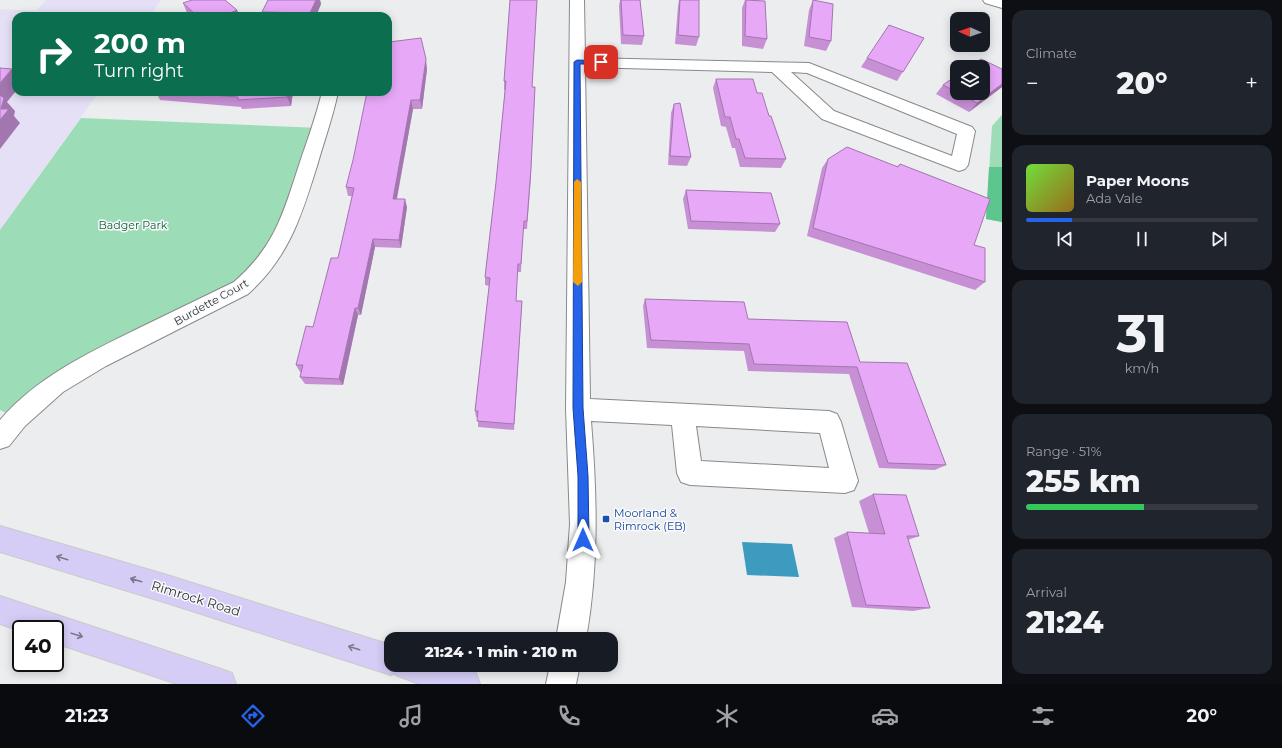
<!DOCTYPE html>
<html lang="en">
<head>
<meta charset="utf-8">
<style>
  body { margin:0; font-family:Montserrat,sans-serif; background:#20242c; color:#f1f3f6; height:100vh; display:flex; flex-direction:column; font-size:15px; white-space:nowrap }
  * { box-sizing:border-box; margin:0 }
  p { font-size:13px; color:#9ea1a6 }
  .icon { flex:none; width:22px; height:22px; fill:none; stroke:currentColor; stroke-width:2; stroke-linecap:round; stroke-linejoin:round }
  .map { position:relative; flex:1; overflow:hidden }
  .side { display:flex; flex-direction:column; gap:10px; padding:10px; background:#0d0f14; width:280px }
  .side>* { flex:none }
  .guide { position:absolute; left:12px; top:12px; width:380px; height:84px; border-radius:12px; box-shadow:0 2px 10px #0003; background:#0b6e4f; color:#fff; overflow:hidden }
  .needle { width:26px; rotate:272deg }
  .fabs { position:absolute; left:950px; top:12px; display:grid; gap:8px }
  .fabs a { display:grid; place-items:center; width:40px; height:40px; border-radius:8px; background:#171b24; box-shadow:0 2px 10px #0003; font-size:20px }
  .speed { position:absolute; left:12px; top:620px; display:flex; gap:8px; font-size:20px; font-weight:700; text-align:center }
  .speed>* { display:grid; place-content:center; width:52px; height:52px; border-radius:50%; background:#171b24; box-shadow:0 2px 10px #0003; line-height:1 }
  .speed .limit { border:2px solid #111; border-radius:6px; background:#fff; color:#111 }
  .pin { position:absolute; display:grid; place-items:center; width:34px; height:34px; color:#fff; margin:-17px; border-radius:8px; box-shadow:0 2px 6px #0006 }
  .me { position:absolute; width:44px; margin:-22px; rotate:0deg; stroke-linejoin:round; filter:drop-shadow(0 0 3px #0008) }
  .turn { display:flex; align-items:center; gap:14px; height:84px; padding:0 16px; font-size:18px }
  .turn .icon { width:52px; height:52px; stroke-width:2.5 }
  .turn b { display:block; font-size:28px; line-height:34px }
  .big { font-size:30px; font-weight:800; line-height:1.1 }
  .side .tile { flex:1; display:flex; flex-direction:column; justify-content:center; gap:6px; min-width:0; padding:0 14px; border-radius:12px; background:#20242c }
  .side .dial { align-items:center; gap:0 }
  .dial b { font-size:52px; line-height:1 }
  .song { display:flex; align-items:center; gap:12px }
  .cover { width:48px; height:48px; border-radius:6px; background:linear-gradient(135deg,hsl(100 70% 55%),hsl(40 70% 35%)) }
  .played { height:4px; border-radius:2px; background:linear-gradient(90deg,#2563eb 20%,#363941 20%) }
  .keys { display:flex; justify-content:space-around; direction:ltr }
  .heat { display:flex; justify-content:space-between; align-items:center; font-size:22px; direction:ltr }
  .charge { height:6px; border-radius:3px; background:linear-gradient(90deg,#34c759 51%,#363941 0) }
  .trip { position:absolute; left:384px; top:632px; width:234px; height:40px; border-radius:12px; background:#171b24; box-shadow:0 2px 10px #0003; font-weight:800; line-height:40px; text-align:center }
  .tabs { display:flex; height:64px; justify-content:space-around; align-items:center; background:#090b0e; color:#9ea1a6 }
  .tabs .icon { width:28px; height:28px }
  .tabs .active { color:#2563eb }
  .tabs b { font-size:18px; color:#f1f3f6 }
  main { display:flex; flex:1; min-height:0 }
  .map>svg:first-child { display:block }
</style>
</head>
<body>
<main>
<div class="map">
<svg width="1002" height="684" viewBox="0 0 1002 684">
  <rect width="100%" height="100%" fill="#ecedef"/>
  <polygon fill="#e5e0f6" points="46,0 161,0 150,16 16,16 16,92 99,92 0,230 0,9 36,11"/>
  <g fill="#9cddb7">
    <polygon points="1002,115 1002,222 986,219 992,126"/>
    <polygon points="81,118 320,128 257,276 162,329 17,418 0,410 0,230"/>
  </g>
  <polygon fill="#5dc68e" points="989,167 1002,167 1002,222 986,219"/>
  <polygon fill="#3c9bbf" points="742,542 792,544 799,577 747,575"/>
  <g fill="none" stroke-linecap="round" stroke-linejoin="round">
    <g stroke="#88898b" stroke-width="2">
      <g id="minor">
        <path d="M570,0h14l1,58 224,5 163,64 3,4 -7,34 -3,4 -6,2 -137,-52 -50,-47 -187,-5 5,332 239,12 8,3 4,8 17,59 -4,9 -9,3 -155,-8 -9,-3 -4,-9 -5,-48 -81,-4c6,73 8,145 -5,218h-30l10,-57 4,-58 -4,-115zM791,72l16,1 150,61 -5,22 -118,-45zM696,426l124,7 9,35 -128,-7z"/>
        <polygon points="983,0 1002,0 1002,8 985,3"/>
        <path d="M322,92h16c-5,25 -14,49 -21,74 -16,51 -28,91 -69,128l-142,72 -43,26 -38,34 -16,20 -9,3v-29c36,-42 86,-66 135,-90 33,-16 66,-32 99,-48 41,-36 49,-68 65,-117 8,-24 17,-48 23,-73z"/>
        <polygon points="550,665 580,665 576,684 546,684"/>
      </g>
    </g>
    <g stroke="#cacaca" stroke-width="2">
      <g id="major">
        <polygon points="0,526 167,575 391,645 391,665 453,665 476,673 480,684 419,684 396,675 395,673 391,675 167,603 0,552"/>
        <polygon points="0,596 221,669 232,673 236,684 177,684 55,643 55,629 21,629 21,631 0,624"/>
      </g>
    </g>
    <use href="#minor" fill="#fff" fill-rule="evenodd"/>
    <use href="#major" fill="#d6cdf6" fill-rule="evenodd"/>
  </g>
  <g fill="#c790d5">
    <polygon points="268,0 320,0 321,4 316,16 263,16 262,12"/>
    <polygon points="510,0 532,87 531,177 527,229 523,229 521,272 517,272 516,301 522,301 514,430 478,427 478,417 476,417 475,411 489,286 485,285 485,277 496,182 505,90 504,90 504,81"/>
    <polygon points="620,0 640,0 644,36 642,45 621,44 619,6"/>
    <polygon points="679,0 699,0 699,37 696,46 675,44 678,6"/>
    <polygon points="745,0 755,0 767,39 763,49 742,46 742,8"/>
    <polygon points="813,0 831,41 826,51 804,46 809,10"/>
    <polygon points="183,3 237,10 240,16 191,16 187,13"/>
    <polygon points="924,38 897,81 861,67 867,58"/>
    <polygon points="427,69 422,109 413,109 397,199 407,207 401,248 375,247 361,315 358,315 343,385 305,384 300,377 301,372 300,372 296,365 313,327 338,258 352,196 348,196 346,187"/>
    <polygon points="1002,69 1002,87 969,112 936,94 943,85 957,75 957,93 983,93"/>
    <polygon points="716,79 757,93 769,116 786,159 781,168 740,167 735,148 732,148 726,127 721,126 713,88"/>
    <polygon points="156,92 293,92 291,106 242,109 241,107 160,100"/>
    <polygon points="674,104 691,157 687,166 668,165 671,113"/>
    <polygon points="828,159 898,166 900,164 974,245 985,282 975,290 807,236 822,168"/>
    <polygon points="686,190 780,224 775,232 688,229 683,199"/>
    <polygon points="645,299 748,319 860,362 946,465 935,470 879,468 849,374 748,371 744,351 647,348 643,306"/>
    <polygon points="873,494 919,536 908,540 930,608 913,611 852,607 834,538 847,532 869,533 859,501"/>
  </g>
  <g fill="#a276ae">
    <polygon points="316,0 320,0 321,4 316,16 311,16 310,13"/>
    <polygon points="237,10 240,16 223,16"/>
    <polygon points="426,59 427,69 422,109 420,100"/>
    <polygon points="12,69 16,74 16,91 7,102 15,111 14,116 20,123 0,149 0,120 1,109 0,97 0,83"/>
    <polygon points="1002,84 1002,87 969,112 977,103"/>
    <polygon points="288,92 293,92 291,106 287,97"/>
    <polygon points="411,100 413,109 395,207 393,199"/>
    <polygon points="405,199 407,207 401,248 399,240"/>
    <polygon points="373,239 375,247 361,315 358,308"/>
    <polygon points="355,308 358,315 343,385 339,379"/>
  </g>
  <g fill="#e7a8f8" stroke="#a276ae">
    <polygon points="192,0 225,0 237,10 223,16 197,16 183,3"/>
    <polygon points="268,0 316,0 310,13 262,12"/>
    <polygon points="510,0 537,0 532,87 535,87 531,168 527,221 524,221 521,264 518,264 516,301 522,301 514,424 477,421 478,411 475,411 490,278 485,277 496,182 506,81 504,81"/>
    <polygon points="621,0 640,0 644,36 623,35"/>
    <polygon points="680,0 699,0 699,37 678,35"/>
    <polygon points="746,0 765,1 767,39 745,36"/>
    <polygon points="813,0 833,4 831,41 809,37"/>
    <polygon points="889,25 924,38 903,72 867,58"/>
    <polygon points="421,38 426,59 420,100 411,100 393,199 405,199 399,240 373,239 358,308 355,308 339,379 300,377 303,365 296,365 306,326 313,327 331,258 338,258 354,188 346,187 353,160 367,92 388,92 388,46 390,46 389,42"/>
    <polygon points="981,59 1002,69 1002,84 977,103 959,93 983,93 983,67 969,67"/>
    <polygon points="0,68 12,69 0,83"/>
    <polygon points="957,75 957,92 943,85"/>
    <polygon points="716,79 753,79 757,93 762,93 769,116 771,116 786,159 745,158 739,139 736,139 730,117 725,117"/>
    <polygon points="170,92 288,92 287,97 238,100 238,97"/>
    <polygon points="0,95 4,98 1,109 9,109 0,120"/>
    <polygon points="680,103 691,157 670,156 674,104"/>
    <polygon points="847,147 898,167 900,164 990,199 974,245 985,248 985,282 813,228 828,159"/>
    <polygon points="686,190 771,193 780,224 691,221"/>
    <polygon points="645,299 744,302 748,319 847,322 860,362 907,363 946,465 888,463 857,367 754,364 749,344 651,340"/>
    <polygon points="873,494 906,495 919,536 907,536 930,608 866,605 847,532 885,534"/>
  </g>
  <defs><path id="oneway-shaft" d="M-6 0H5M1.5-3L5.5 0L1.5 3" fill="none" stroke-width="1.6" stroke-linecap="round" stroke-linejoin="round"/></defs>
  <g stroke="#7c788b">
    <use href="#oneway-shaft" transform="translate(62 558) rotate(-163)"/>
    <use href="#oneway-shaft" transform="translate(136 580) rotate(-164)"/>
    <use href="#oneway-shaft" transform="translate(77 635) rotate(18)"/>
    <use href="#oneway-shaft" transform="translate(354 648) rotate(-162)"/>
  </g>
  <polygon fill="#2563eb" stroke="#184099" points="577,60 601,61 604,62 601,64 580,64 583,408 588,476 589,540 587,544 583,546 579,544 578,540 578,476 573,408 574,62"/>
  <polygon fill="#f59e0b" points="577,179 581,182 582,282 578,286 573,282 574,182"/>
  <rect fill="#1a4fb4" stroke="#f9fafc" stroke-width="1.5" x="602" y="515" width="8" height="8" rx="2"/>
  <g text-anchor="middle" stroke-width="3" stroke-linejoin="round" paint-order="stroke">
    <g font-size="11" fill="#10603b" stroke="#f9fafc">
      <text x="133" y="229">Badger Park</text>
    </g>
    <g font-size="11" fill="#323333" stroke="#f9fafc">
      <text transform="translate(211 302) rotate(-29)" y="4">Burdette Court</text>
    </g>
    <g font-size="11" fill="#164399" stroke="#f9fafc" text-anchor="start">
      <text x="614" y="517">Moorland &amp;<tspan x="614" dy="13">Rimrock (EB)</tspan></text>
    </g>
    <g font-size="13" fill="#323333" stroke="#f9fafc">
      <text transform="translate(196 598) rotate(17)" y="5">Rimrock Road</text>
    </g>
  </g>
</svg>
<div class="fabs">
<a><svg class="needle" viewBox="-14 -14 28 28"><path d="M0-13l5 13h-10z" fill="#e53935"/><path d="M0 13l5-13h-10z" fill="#9ea1a6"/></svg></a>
<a><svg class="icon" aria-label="layers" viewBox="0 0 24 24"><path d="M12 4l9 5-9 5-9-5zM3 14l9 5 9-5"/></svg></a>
</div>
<div class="speed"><div class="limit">40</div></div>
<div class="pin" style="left:601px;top:62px;background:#d93025"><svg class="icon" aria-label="arrive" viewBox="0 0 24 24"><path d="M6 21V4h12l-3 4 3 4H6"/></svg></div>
<svg class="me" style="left:583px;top:540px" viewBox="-20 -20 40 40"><path d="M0-17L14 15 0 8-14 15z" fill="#2563eb" stroke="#fff" stroke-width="4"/></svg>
<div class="trip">21:24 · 1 min · 210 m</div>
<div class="guide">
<div class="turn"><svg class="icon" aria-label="right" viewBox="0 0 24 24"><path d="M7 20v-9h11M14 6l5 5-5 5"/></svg><div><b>200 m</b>Turn right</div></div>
</div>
</div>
<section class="side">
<div class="tile"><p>Climate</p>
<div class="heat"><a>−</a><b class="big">20°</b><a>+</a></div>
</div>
<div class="tile">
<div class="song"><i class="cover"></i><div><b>Paper Moons</b><p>Ada Vale</p></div></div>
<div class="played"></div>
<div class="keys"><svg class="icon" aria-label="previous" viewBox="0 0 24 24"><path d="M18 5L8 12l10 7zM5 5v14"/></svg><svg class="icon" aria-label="pause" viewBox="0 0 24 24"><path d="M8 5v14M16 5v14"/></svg><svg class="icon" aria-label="next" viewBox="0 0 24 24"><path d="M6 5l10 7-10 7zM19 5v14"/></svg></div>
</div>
<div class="tile dial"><b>31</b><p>km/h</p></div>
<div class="tile"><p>Range · 51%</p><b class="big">255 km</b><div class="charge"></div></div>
<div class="tile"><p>Arrival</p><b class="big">21:24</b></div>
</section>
</main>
<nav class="tabs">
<b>21:23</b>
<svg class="icon active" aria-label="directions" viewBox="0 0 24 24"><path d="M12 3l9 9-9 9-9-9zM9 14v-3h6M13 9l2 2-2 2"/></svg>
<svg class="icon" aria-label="music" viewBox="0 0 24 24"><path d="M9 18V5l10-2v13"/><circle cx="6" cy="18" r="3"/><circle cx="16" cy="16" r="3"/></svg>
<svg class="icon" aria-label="phone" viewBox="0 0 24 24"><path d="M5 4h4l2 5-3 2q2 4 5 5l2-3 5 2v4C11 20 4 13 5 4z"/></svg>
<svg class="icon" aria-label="climate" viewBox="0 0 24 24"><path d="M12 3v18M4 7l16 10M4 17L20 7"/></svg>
<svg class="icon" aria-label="car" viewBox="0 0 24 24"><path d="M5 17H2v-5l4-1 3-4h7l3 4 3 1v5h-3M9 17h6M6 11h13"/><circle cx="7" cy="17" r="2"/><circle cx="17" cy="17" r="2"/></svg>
<svg class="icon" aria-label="filters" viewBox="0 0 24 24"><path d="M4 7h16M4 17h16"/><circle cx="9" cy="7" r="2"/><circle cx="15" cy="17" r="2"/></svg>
<b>20°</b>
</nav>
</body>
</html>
